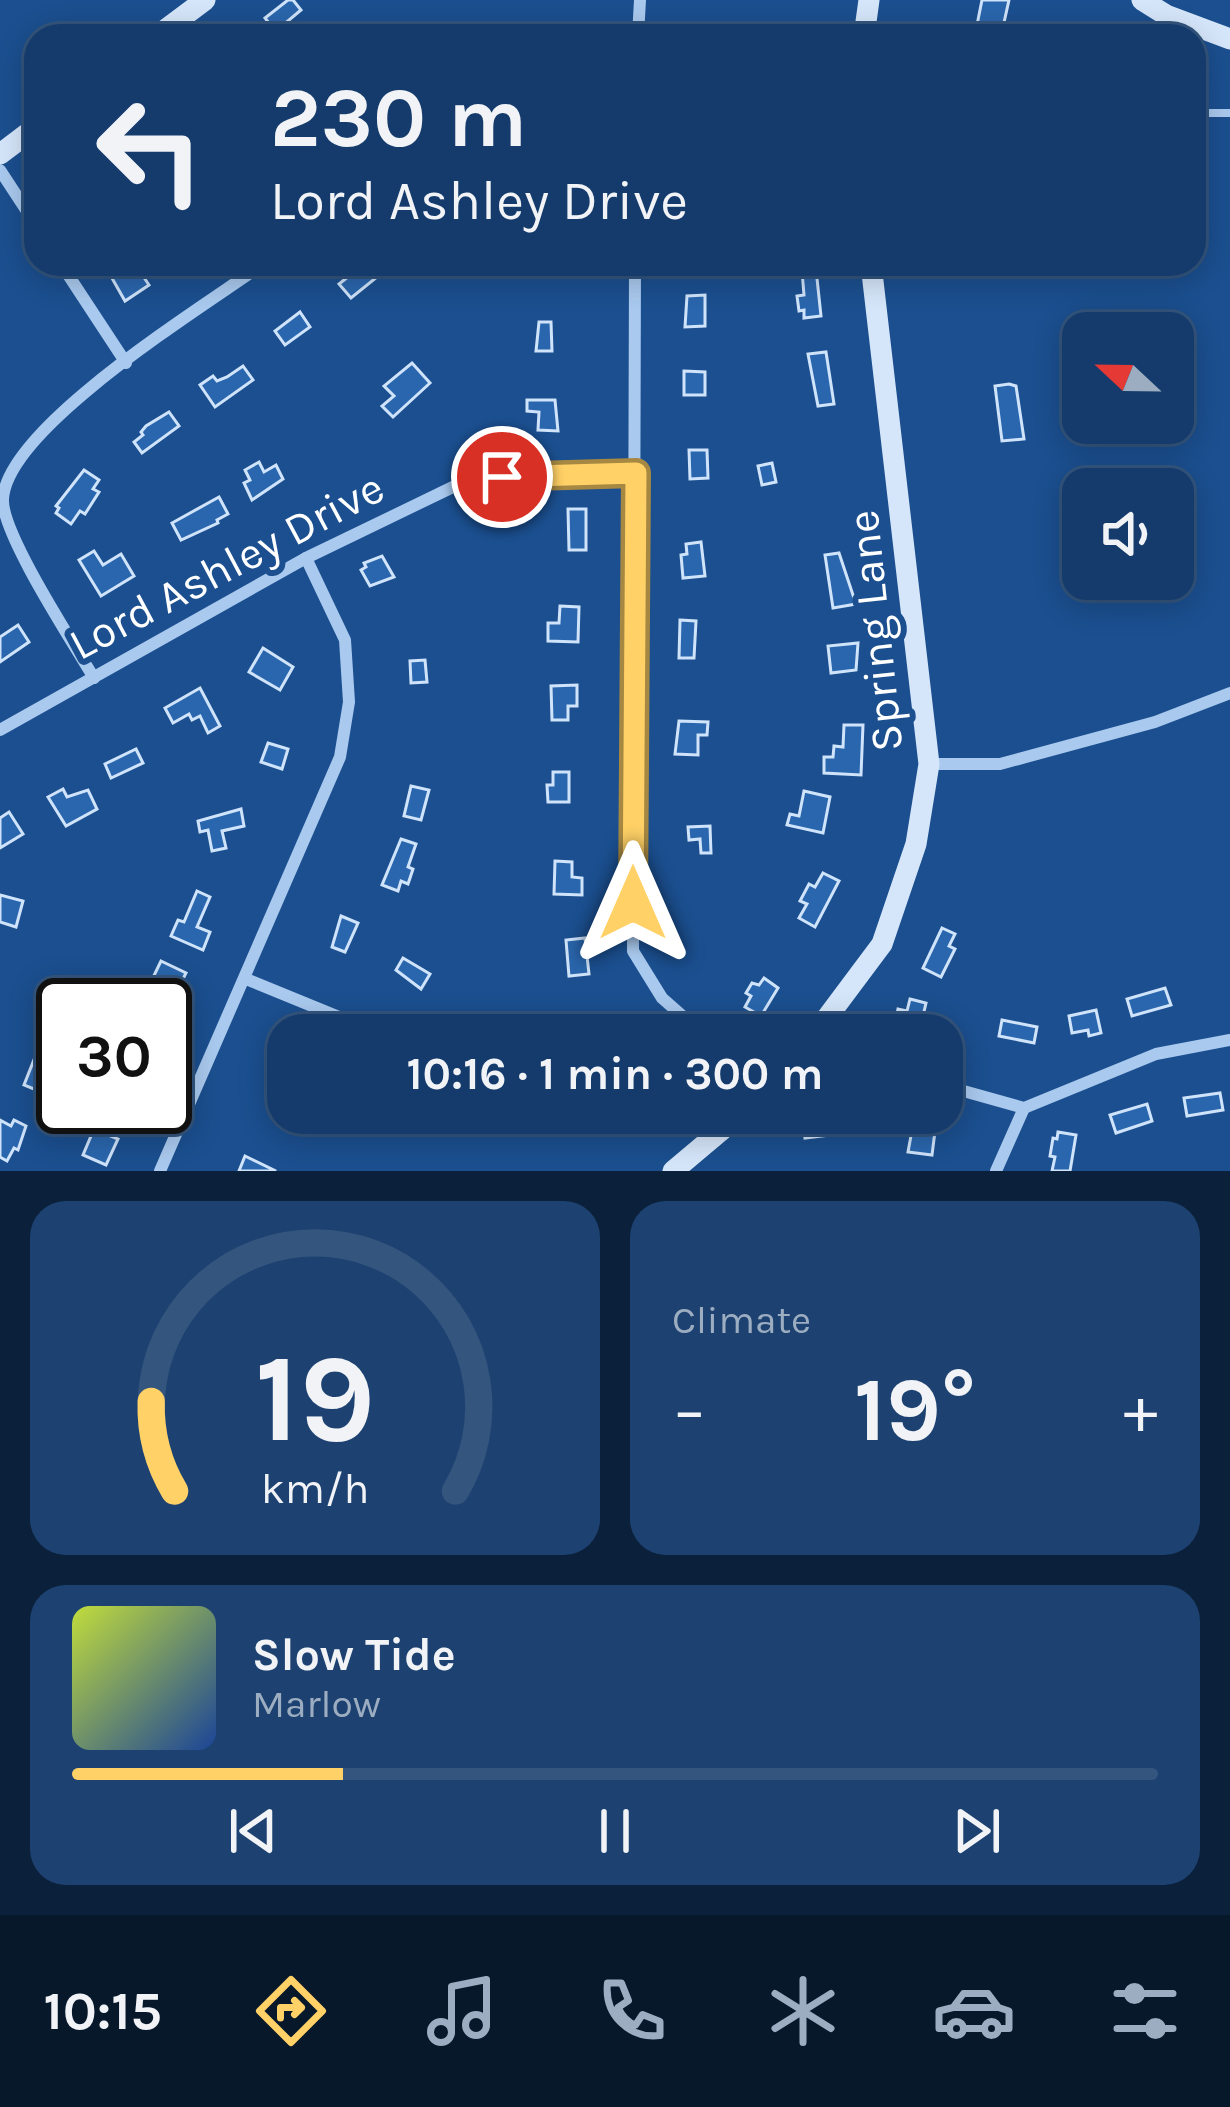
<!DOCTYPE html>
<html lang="en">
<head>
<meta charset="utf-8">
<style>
  body { margin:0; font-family:Karla,sans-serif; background:#1d4271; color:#f1f3f6; height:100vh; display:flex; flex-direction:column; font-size:45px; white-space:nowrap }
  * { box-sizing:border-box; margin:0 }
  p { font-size:39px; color:#9dadc1 }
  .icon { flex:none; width:66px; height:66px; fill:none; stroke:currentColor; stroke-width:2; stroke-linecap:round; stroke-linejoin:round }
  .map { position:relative; height:1171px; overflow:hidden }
  .sheet { display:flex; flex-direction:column; gap:30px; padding:30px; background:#0b203b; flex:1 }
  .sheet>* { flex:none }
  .hud { position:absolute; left:24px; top:24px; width:1182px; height:252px; border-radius:36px; box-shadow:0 6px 30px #0003,0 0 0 3px #33557e; background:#143b6b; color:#f1f3f6; overflow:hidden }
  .needle { width:78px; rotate:292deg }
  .controls { position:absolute; left:1062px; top:312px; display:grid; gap:24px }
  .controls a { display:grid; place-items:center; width:132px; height:132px; border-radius:24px; background:#143b6b; box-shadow:0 6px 30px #0003,0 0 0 3px #33557e; font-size:60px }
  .speed { position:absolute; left:36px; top:978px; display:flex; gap:24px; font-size:60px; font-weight:700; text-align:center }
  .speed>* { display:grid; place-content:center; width:156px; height:156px; border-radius:50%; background:#143b6b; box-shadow:0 6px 30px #0003,0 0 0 3px #33557e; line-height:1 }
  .speed .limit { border:6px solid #111; border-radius:18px; background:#fff; color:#111 }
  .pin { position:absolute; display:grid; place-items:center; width:102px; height:102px; color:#fff; margin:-51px; border:6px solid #fff; border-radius:50%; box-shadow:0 3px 12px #0007 }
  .me { position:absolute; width:132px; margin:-66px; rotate:0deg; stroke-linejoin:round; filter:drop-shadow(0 0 9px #0008) }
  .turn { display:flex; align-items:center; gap:42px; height:252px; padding:0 48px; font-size:54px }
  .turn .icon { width:156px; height:156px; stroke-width:2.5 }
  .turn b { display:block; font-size:84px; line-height:102px }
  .big { font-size:90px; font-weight:700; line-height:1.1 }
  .sheet .widget { flex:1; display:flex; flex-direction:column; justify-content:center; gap:18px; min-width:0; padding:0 42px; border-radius:36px; background:#1d4271 }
  .sheet .dial { align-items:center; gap:0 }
  .dial svg { height:312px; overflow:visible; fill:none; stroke:#33557e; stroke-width:7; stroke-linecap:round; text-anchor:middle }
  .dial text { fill:#f1f3f6; stroke:none }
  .song { display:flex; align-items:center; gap:36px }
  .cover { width:144px; height:144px; border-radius:18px; background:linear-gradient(135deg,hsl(70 70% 55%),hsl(220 70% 35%)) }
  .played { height:12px; border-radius:6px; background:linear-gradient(90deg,#ffd166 25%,#33557e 25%) }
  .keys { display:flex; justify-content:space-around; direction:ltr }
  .heat { display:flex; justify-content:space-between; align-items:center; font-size:66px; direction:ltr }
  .sheet .tiles { flex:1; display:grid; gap:30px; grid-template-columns:1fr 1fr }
  .widget:last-child { grid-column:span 2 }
  .trip { position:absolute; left:267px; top:1014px; width:696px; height:120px; border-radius:36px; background:#143b6b; box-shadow:0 6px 30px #0003,0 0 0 3px #33557e; font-weight:700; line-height:120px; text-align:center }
  .menu { display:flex; height:192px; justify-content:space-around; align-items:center; background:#08182b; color:#9dadc1 }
  .menu .icon { width:84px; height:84px }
  .menu .on { color:#ffd166 }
  .menu b { font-size:54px; color:#f1f3f6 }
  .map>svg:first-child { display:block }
</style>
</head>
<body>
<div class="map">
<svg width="1230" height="1171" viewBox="0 0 1230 1171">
  <rect width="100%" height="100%" fill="#1b4f8f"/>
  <g fill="#2a66ad" stroke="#cfe3fa" stroke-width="3">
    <polygon points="288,0 293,0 301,10 283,25 288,30 279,36 265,18"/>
    <polygon points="982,0 1009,0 1001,36 946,36 948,23 976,30"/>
    <polygon points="104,264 135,264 149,285 125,301"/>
    <polygon points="354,264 375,264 382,273 351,298 339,284 358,269"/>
    <polygon points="816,269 821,316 804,318 804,310 799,311 797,296 804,295 802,271"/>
    <polygon points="705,295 705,326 685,327 687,296"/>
    <polygon points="300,312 310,327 285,345 275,331"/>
    <polygon points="539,322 551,322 552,351 536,351"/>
    <polygon points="826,352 834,404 818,406 808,354"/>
    <polygon points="412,363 430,383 393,417 382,406 394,396 384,386"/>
    <polygon points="243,366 253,380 215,407 200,385 213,376 217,381 227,377"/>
    <polygon points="684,371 705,372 705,395 684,395"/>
    <polygon points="1009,384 1016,386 1024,439 1002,441 995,386"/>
    <polygon points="527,400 555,400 558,431 538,430 539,412 527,411"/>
    <polygon points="169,412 179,426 142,453 134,442 143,435 141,432 146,426"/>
    <polygon points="689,450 707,450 708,478 690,479"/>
    <polygon points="259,462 264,472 276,465 283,479 252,500 244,483 250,480 245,470"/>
    <polygon points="772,463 776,482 762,485 758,466"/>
    <polygon points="84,470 99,480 93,489 99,492 85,514 80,511 71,524 56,513 59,508 56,506"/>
    <polygon points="219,497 228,514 217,520 218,523 181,540 172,523"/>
    <polygon points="568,509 586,509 586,550 569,550"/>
    <polygon points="701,542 705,576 683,578 681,555 687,554 686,544"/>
    <polygon points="94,551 103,565 121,554 134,576 101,596 79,560"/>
    <polygon points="839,553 856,604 833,608 825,555"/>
    <polygon points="382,556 394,577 370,586 361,570 366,567 364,563"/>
    <polygon points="560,606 579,607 578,642 548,641 548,623 559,623"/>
    <polygon points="680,620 696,621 694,658 679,658"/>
    <polygon points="18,625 29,642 0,662 0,637"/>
    <polygon points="858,643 856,670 831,673 828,646"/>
    <polygon points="263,648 293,667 280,690 249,672"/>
    <polygon points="425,660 427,682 411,683 410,661"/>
    <polygon points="577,685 577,706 568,706 568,720 552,720 551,686"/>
    <polygon points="200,688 220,726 208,733 200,716 192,720 189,714 173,723 165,708"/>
    <polygon points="679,721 708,722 707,735 698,735 698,755 675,754"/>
    <polygon points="844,725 863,725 861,775 824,773 824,757 833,757 834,746 843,747"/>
    <polygon points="268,743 288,749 282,769 261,762"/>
    <polygon points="136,749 143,763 111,778 105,764"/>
    <polygon points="553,772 569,772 569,802 548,802 547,785 553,785"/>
    <polygon points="411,786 429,790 421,820 404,816"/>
    <polygon points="63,789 67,797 88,790 97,809 66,826 48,797"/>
    <polygon points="804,791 830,797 823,833 787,825 790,814 799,816"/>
    <polygon points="241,809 244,826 222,831 226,848 212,851 208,830 200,832 198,821"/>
    <polygon points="9,812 23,834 0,848 0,818"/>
    <polygon points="710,826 711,853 701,853 700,839 689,840 688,827"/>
    <polygon points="401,839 416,844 408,867 413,869 408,884 401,881 398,891 382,885"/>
    <polygon points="555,861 572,862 572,877 582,878 582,895 554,894"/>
    <polygon points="823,873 839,881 815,927 799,918 807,904 800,901 809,884 815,887"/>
    <polygon points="197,891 210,897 197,927 210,932 203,950 171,936 178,920 184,922"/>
    <polygon points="0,895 23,901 16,927 0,922"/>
    <polygon points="341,916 358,923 345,952 332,947"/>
    <polygon points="942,928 955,934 949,946 955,949 941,977 923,968"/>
    <polygon points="585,938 589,974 569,976 566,940"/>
    <polygon points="403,958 430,974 421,989 396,970"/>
    <polygon points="161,961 186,973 175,995 165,989 160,999 146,992"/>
    <polygon points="764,978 778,988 761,1016 745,1007 751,996 746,993 752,983 759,985"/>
    <polygon points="1165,988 1171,1005 1132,1016 1127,999"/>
    <polygon points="910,999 926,1003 920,1029 895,1023 898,1009 907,1011"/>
    <polygon points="1096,1010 1101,1033 1089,1036 1088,1030 1072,1033 1069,1016"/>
    <polygon points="1002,1020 1037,1027 1034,1043 999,1036"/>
    <polygon points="41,1042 57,1048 48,1069 55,1071 46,1094 24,1085"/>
    <polygon points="288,1052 288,1091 272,1083"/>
    <polygon points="1220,1093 1223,1110 1187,1116 1184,1098"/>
    <polygon points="1147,1104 1152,1121 1116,1133 1110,1115"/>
    <polygon points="837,1115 839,1134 805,1138 803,1118"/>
    <polygon points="0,1120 11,1126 14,1120 26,1126 18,1150 14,1148 7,1161 0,1157"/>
    <polygon points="913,1125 935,1131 932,1155 908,1152"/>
    <polygon points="94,1129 118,1139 106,1165 83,1155"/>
    <polygon points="1058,1132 1076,1135 1070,1171 1052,1171 1055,1157 1050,1156 1053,1138 1057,1139"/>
    <polygon points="245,1156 276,1171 239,1171"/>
  </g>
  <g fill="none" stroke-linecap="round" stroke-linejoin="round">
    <polyline stroke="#a9c9ee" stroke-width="8" points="1194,113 1230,113"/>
    <g stroke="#a9c9ee" stroke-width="12">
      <polyline points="638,36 640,0"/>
      <polyline points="0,170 36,225"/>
      <polyline points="61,264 126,363"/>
      <polyline points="635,264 633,951 662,998 704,1035"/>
      <path d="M94,678c-20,-34 -93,-145 -91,-179 4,-72 200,-192 260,-235"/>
      <polyline points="0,730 306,558 457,485 502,477 636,473"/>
      <polyline points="929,764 1000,764 1155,722 1230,693"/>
      <polyline points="246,979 383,1035"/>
      <polyline points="942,1085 1024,1108 1156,1054 1230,1040"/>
      <polyline points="160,1171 340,757 349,702 345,640 306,558"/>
      <polyline points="996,1171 1024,1108"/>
    </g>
    <g stroke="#d6e6fa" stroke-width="21">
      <polyline points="1142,0 1166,15 1230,39"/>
      <polyline points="157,36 205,0"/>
      <polyline points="864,36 869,0"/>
      <polyline points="0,154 36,127"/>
      <polyline points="814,1035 882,944 916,844 929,764 871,264"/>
      <polyline points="673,1171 742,1113"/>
    </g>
  </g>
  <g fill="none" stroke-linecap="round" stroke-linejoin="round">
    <g stroke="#a68842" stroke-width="30">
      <polyline id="route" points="502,477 636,473 633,903"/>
    </g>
    <use href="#route" stroke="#ffd166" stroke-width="21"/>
  </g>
  <g text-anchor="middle" stroke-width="12" stroke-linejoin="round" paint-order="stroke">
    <g font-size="45" fill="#fff" stroke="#1b4f8f">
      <text transform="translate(226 565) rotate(-28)" y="16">Lord Ashley Drive</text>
      <text transform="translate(874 631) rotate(-96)" y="16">Spring Lane</text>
    </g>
  </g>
</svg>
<div class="controls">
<a><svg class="needle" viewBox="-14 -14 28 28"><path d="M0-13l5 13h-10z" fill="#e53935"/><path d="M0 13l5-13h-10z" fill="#9dadc1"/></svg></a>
<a><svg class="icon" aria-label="sound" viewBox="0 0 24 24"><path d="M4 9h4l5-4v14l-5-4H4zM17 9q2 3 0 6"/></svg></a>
</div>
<div class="speed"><div class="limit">30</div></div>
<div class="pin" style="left:502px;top:477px;background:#d93025"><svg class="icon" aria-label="arrive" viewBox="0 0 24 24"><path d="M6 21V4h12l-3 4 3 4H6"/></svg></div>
<svg class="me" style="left:633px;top:903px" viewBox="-20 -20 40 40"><path d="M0-17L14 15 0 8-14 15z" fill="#ffd166" stroke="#fff" stroke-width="4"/></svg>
<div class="trip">10:16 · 1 min · 300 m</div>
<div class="hud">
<div class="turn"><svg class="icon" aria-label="left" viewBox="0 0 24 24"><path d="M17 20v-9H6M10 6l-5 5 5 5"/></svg><div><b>230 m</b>Lord Ashley Drive</div></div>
</div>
</div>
<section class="sheet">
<div class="tiles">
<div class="widget dial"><svg viewBox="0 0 100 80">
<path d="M14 69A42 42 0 1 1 86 69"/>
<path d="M14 69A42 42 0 0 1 8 46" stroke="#ffd166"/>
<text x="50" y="56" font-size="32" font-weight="700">19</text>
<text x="50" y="72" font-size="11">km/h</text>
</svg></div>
<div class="widget"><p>Climate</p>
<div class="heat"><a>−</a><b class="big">19°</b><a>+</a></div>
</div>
<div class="widget">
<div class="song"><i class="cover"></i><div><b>Slow Tide</b><p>Marlow</p></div></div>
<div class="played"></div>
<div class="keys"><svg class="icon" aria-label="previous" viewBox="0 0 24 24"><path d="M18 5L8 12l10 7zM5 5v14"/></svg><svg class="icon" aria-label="pause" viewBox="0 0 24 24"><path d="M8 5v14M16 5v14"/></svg><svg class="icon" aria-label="next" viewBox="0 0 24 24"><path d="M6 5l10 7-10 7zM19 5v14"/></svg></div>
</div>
</div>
</section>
<nav class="menu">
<b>10:15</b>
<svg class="icon on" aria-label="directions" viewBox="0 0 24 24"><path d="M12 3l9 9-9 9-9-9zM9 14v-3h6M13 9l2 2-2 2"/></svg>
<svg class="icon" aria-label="music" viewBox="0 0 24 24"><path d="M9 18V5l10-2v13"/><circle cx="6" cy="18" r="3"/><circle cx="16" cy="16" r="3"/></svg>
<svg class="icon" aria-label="phone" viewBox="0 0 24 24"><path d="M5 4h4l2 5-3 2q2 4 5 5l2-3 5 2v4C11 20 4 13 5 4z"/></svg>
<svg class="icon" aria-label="climate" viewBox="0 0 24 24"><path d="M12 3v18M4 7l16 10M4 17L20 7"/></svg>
<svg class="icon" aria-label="car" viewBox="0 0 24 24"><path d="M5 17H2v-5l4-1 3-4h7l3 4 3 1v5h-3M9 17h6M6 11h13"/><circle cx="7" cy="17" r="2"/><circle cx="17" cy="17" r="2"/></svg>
<svg class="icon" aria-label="filters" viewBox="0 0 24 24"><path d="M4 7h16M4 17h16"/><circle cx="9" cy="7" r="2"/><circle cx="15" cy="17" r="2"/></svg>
</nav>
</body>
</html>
